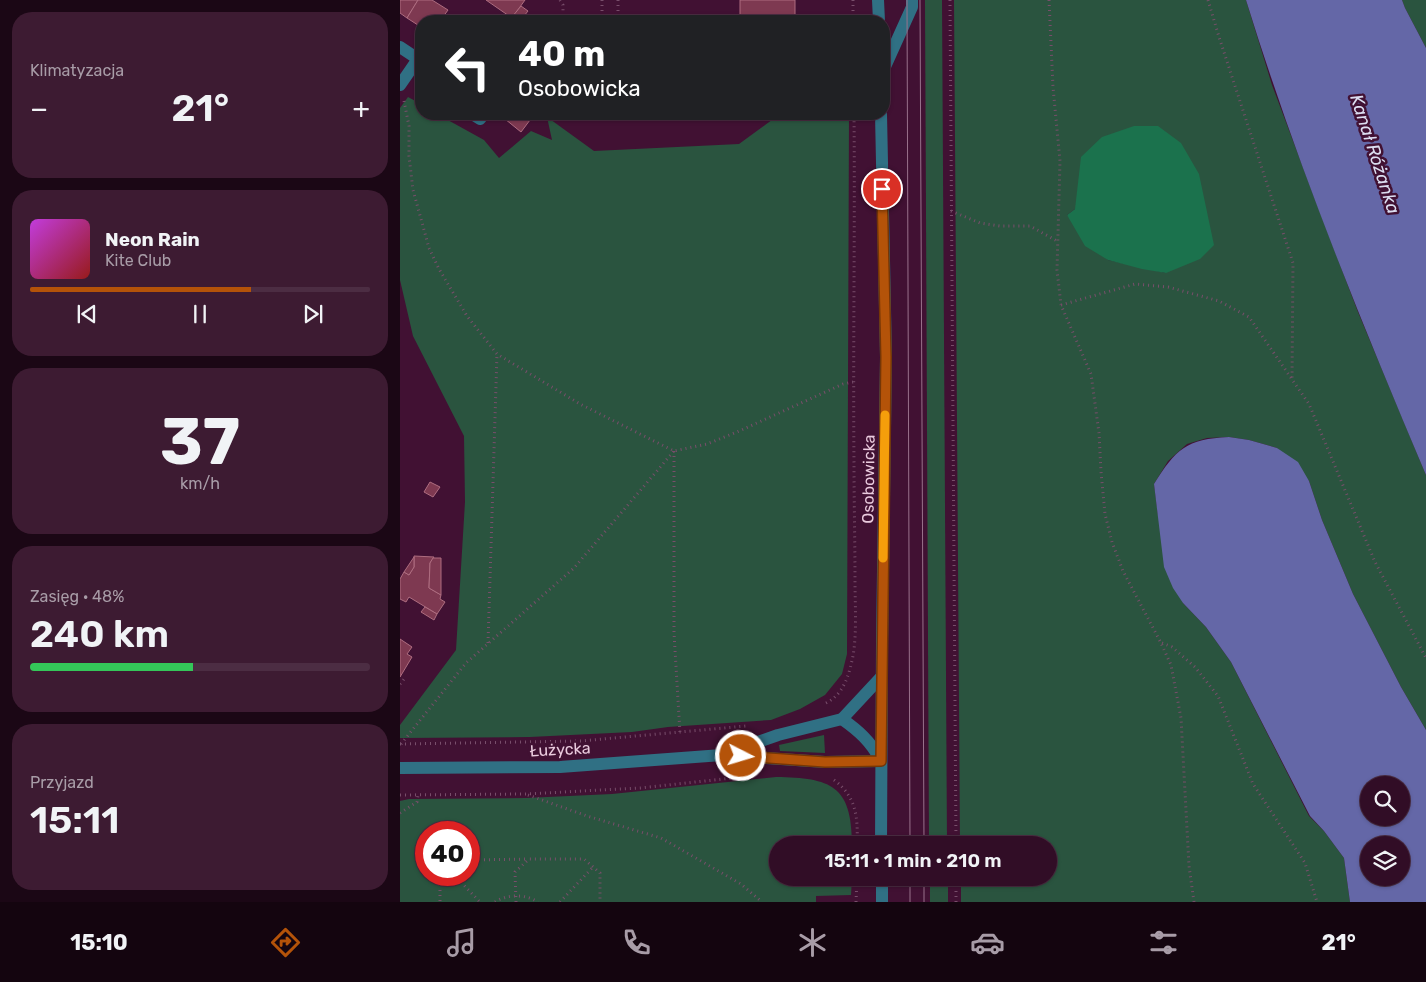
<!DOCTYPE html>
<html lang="pl">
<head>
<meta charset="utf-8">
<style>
  body { margin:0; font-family:Rubik,sans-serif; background:#3d1b32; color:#f1f3f6; height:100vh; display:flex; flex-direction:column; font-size:19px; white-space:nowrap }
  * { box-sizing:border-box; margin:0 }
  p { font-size:16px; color:#a89ca7 }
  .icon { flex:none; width:28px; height:28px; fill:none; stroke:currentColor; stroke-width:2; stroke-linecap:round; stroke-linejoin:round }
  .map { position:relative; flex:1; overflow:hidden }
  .panel { display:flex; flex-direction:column; gap:12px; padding:12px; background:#1b0715; width:400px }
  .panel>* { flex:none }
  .banner { position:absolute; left:15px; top:15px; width:475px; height:105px; border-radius:20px; box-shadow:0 1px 4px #0004,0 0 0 1px #4c2d43; background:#202124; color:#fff; overflow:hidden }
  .buttons { position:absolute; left:960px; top:776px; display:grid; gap:10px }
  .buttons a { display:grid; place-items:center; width:50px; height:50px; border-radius:50%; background:#310d26; box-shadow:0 1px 4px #0004,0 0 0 1px #4c2d43; font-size:25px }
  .speed { position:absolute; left:15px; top:821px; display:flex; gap:10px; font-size:25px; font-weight:700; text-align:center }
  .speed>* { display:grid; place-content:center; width:65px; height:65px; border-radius:50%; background:#310d26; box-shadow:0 1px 4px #0004,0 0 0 1px #4c2d43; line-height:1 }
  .speed .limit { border:8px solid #d22; background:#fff; color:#111 }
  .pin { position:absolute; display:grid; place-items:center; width:42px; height:42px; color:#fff; margin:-21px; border:2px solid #fff; border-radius:50%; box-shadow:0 1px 5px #0007 }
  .me { position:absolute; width:55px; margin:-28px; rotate:95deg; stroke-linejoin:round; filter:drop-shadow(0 0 4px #0008) }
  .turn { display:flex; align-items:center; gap:18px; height:105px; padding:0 20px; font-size:22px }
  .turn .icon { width:65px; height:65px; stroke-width:2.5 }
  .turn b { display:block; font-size:35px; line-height:42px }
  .big { font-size:38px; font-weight:600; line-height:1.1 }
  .panel .widget { flex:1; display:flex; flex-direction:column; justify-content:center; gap:8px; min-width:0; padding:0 18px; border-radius:20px; background:#3d1b32 }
  .panel .dial { align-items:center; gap:0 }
  .dial b { font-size:65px; line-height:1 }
  .song { display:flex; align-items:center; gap:15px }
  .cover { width:60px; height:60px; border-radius:8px; background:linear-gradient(135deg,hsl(290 70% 55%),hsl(0 70% 35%)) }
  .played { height:5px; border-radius:2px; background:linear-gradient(90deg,#b45309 65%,#4c2d43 65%) }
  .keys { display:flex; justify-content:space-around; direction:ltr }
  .heat { display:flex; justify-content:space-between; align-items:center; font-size:28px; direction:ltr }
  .charge { height:8px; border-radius:4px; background:linear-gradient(90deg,#34c759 48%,#4c2d43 0) }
  .trip { position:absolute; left:369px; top:836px; width:288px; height:50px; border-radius:25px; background:#310d26; box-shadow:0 1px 4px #0004,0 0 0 1px #4c2d43; font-weight:600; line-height:50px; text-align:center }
  .dock { display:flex; height:80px; justify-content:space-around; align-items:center; background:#14050f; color:#a89ca7 }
  .dock .icon { width:35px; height:35px }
  .dock .active { color:#b45309 }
  .dock b { font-size:22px; color:#f1f3f6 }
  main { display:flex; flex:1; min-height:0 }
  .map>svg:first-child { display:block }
</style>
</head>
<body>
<main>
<section class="panel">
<div class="widget"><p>Klimatyzacja</p>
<div class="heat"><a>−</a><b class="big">21°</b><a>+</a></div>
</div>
<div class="widget">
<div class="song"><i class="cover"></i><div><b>Neon Rain</b><p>Kite Club</p></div></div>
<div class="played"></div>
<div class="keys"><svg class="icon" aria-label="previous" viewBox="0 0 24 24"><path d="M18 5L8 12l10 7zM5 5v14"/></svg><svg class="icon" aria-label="pause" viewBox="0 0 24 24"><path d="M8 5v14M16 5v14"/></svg><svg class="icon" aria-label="next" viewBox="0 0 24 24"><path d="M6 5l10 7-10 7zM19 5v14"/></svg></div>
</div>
<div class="widget dial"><b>37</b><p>km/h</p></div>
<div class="widget"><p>Zasięg · 48%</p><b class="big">240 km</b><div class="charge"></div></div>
<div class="widget"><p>Przyjazd</p><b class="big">15:11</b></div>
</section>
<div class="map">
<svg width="1026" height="902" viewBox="0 0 1026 902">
  <rect width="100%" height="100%" fill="#411133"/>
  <g fill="#2a543f" fill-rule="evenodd">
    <polygon points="525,0 542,0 547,845 529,845"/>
    <path d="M554,0h292l26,85 44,117 42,110 68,163v255l-25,-43 -48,-93 -31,-74 -13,-39 -32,-33 -28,-8 -20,-3 -22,1 -20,6 -19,17 -14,23 4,31 25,88 23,24 25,35 78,154 15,15 20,27 6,44h-389v-24h87v-33h-88zM675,209l91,64 -58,-13 -41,-45z"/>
    <polygon points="1002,0 1026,0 1026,48 1005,8"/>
    <polygon points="8,97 21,104 21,114 37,114 84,140 99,158 131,131 152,140 147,117 194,151 339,144 380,114 449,114 447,654 442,674 425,695 400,709 371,720 268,727 232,732 130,737 0,738 0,725 56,650 65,502 64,436 13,336 0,280 0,108"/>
    <polygon points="424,735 425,753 380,751 379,745"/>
    <path d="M376,777c55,1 76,8 76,68h-74v33h74l-1,17 -35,1v6h-416v-101l9,-2 117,-1 86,-4zM26,832h43v43h-43z"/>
    <rect x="530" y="878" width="18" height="24"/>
  </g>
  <polygon fill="#1b724d" points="734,126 758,126 781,143 799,174 814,245 800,259 766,273 742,269 708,260 685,246 667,215 675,209 681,157 702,137"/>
  <g fill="#6467a7" fill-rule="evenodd">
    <path d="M846,0h156l3,8 21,40v427c-66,-156 -130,-313 -180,-475z"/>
    <path d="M829,437l20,3 28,8 21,14 11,19 13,39 31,74 48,93 25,43v172h-76l-6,-44 -20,-27 -14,-15 -79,-154 -25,-35 -23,-24 -10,-15 -9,-21 -10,-83c22,-35 32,-45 75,-47zM969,785h32v33h-32zM969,845h32v33h-32z"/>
  </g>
  <g fill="#7e3951" stroke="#ae6d80">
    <polygon points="0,0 18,0 7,18 0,13"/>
    <polygon points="18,0 32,0 48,10 40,21 21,21 21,27 7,18"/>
    <polygon points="86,0 125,0 112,18"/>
    <rect x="340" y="0" width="55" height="21"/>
    <polygon points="121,6 128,11 120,21 118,21 112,17"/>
    <polygon points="109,114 121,114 130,120 121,132 105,119"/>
    <polygon points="30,482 40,487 33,497 24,492"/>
    <polygon points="14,556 34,557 30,563 29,588 41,595 40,599 45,602 37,614 9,597 6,602 0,599 0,579 4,572 9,575 14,567"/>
    <polygon points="14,557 14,567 9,575 4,572"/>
    <polygon points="33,558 41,558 41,595 29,588 30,563"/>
    <polygon points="25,607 37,614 34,620 21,612"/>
    <polygon points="0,639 12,647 7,654 12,657 0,677"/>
  </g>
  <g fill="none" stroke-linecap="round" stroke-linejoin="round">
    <g stroke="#784e6b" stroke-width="3" stroke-dasharray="1 4" stroke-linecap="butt">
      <polyline points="160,0 163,5 163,21"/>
      <polyline points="202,0 202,12"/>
      <polyline points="218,0 218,12"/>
      <polyline points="453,0 453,21"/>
      <polyline points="550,0 556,845"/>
      <polyline points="649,0 653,87 660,161 657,270 661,305"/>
      <polyline points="808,0 819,37 893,263 892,379"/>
      <polyline points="15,95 21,98"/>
      <polyline points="4,101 9,126 9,156 13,190 29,248 39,269 67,316 97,354 180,404 274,451 307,444 337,432 443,384 453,382"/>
      <polyline points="551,211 580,223 600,226 630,226 657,241"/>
      <polyline points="274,451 274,633 280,733"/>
      <polyline points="88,643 97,354"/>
      <polyline points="762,643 772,647 795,667 818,696 853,784 905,863 917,902"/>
      <polyline points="0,684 5,678"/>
      <path d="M426,703c18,-9 23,-28 27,-47 4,-24 2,-51 2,-76 0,-39 -1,-78 -1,-117 -1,-117 1,-233 0,-349"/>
      <polyline points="0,744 181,741 346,726"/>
      <polyline points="1,744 66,663 174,568 274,451"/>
      <path d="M434,780c23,17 24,38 23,65"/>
      <polyline points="0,795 125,794 240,788 351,776"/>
      <polyline points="128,795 187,816 261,838 341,884 362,902"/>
      <polyline points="0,813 17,802 18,795"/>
      <polyline points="69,860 128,859"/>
      <polyline points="40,875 40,902"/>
      <polyline points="54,875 80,902"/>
      <path d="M95,902c12,-8 31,-8 43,0"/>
      <polyline points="116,902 115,872 129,859 184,859 200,873 200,902"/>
      <polyline points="160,902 193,867"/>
      <polyline points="456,902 457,878"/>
      <polyline points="556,902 556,878"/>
      <polyline points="794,902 789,866 781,718 771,665 761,643 723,571 712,542 705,514 701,472 699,433 691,374 661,305 735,284 768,287 819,301 849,317 909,404 975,562 1026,658"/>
    </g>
    <g stroke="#307084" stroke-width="12">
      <polyline points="478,0 479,21"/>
      <polyline points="0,47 21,61"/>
      <polyline points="484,69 512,7 512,0"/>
      <polyline points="0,85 18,59"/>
      <polyline points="72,114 80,119 84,114"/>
      <polyline points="481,114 486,357 482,642 481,845"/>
      <path d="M442,719c17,12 28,22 38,40"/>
      <polyline points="327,753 378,735 442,719 482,676"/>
      <polyline points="0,768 160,767 322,755 425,762 481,761"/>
      <polyline points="482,878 482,902"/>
    </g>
    <g stroke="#99728c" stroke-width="1">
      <polyline points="507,0 510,845"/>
      <polyline points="520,0 524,845"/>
      <polyline points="510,878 510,902"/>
      <polyline points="524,878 524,902"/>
    </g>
  </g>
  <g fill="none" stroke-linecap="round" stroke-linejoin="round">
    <g stroke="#753606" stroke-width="12">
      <polyline id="route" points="341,756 425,762 481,761 486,357 482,189"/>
    </g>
    <use href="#route" stroke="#b45309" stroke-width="9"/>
    <polyline stroke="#f59e0b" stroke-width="9" points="483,558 485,415"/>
  </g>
  <g text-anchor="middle" stroke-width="5" stroke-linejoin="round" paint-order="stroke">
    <g font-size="16" fill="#eacbde" stroke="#411133">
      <text transform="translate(468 479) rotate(-89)" y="6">Osobowicka</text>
      <text transform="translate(160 749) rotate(-3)" y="6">Łużycka</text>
    </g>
    <g font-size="18" font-style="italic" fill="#dcdef1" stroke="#411133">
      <text transform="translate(975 154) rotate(72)" y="6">Kanał Różanka</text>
    </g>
  </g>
</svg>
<div class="buttons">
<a><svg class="icon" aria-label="search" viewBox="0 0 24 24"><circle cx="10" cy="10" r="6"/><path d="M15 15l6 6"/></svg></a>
<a><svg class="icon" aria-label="layers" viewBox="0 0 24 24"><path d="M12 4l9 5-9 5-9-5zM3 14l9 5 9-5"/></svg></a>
</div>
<div class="speed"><div class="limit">40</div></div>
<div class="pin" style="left:482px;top:189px;background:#d93025"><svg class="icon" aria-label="arrive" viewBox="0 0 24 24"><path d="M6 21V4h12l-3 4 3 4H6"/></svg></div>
<svg class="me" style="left:341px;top:756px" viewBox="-20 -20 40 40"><circle r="17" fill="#b45309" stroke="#fff" stroke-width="3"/><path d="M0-11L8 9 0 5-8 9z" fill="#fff"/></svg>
<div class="trip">15:11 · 1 min · 210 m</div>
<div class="banner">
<div class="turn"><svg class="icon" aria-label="left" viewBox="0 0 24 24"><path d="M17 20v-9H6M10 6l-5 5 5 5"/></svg><div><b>40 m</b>Osobowicka</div></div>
</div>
</div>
</main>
<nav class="dock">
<b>15:10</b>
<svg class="icon active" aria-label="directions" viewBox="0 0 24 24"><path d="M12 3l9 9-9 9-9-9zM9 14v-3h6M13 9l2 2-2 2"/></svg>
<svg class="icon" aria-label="music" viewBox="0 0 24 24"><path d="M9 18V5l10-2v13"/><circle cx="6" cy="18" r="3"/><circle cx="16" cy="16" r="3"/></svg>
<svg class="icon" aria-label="phone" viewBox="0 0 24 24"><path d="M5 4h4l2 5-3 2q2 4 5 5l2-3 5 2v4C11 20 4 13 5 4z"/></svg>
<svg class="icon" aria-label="climate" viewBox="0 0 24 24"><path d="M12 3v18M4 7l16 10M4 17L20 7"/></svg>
<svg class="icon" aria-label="car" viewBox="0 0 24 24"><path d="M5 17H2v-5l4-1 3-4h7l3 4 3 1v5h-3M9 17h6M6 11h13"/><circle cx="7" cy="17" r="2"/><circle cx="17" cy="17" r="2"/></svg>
<svg class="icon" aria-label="filters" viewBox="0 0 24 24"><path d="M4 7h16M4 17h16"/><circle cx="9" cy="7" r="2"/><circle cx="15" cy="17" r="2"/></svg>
<b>21°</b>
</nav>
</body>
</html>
